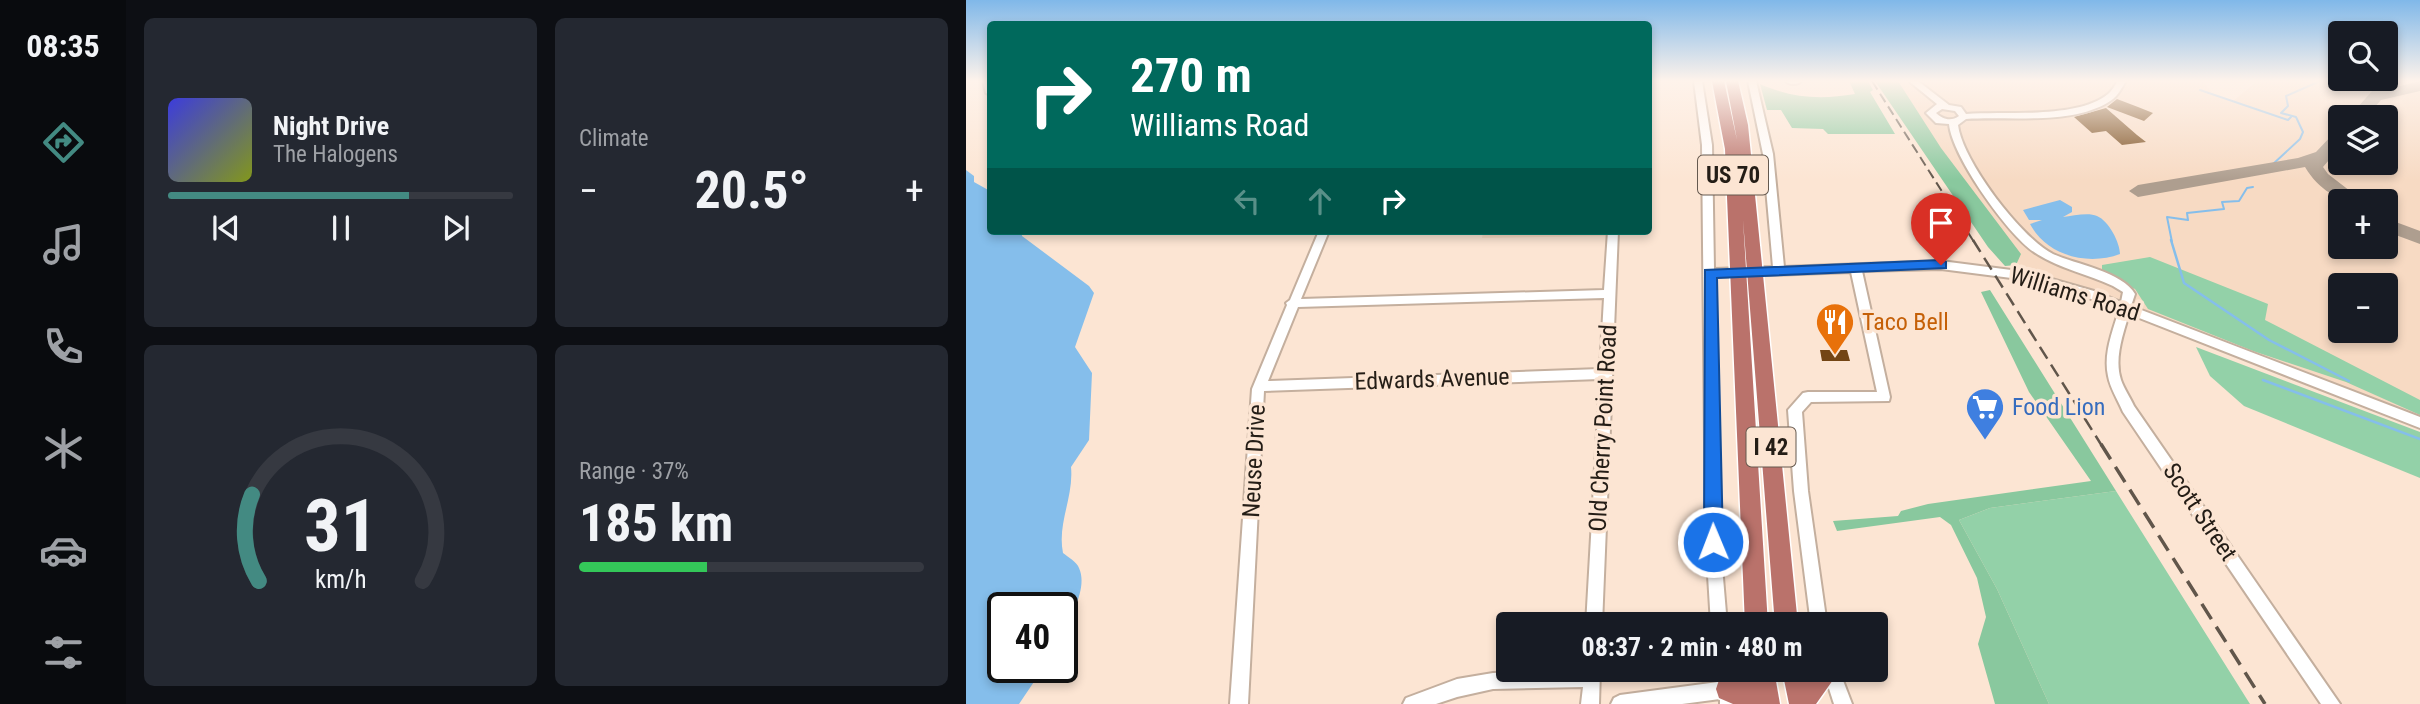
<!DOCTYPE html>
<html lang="en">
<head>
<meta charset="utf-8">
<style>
  body { margin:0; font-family:"Roboto Condensed",sans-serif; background:#242831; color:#f1f3f6; height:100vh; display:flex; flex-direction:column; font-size:26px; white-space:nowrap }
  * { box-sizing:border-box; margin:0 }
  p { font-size:23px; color:#9ea1a6 }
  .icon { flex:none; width:38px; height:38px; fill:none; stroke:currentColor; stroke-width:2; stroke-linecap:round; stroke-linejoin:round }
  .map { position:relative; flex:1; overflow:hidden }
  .drawer { display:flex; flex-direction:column; gap:18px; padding:18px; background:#0d0f14; width:840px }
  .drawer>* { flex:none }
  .top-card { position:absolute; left:21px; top:21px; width:665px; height:214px; border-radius:7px; box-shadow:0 4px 10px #0003; background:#00695c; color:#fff; overflow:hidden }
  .tools { position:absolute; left:1362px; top:21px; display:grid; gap:14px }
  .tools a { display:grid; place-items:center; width:70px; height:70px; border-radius:7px; background:#171b24; box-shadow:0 4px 10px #0003; font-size:35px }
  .speed { position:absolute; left:21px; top:592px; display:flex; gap:14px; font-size:35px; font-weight:700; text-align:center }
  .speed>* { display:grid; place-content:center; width:91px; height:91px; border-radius:50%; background:#171b24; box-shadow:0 4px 10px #0003; line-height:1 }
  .speed .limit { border:4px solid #111; border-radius:10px; background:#fff; color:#111 }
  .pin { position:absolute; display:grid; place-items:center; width:60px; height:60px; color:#fff; margin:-72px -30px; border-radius:50% 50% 50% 0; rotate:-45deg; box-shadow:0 0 7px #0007 }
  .pin .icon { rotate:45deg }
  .me { position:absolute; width:77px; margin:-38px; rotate:359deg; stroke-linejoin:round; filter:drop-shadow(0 0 5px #0008) }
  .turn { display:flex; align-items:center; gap:24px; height:147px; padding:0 28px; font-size:32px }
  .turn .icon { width:91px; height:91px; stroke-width:2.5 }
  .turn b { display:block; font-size:49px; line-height:60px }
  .lanes { display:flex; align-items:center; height:66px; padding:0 28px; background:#0003; justify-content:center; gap:35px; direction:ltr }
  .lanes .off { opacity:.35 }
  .big { font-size:52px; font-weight:700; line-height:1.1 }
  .drawer .tile { flex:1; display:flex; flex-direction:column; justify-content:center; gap:10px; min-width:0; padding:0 24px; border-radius:10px; background:#242831 }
  .drawer .dial { align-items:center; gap:0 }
  .dial svg { height:182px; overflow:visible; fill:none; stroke:#363941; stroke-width:7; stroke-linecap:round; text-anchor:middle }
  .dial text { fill:#f1f3f6; stroke:none }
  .song { display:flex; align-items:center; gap:21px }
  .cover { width:84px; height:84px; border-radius:10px; background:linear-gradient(135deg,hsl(240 70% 55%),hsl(70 70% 35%)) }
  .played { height:7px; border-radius:4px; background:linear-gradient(90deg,#438a82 70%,#363941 70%) }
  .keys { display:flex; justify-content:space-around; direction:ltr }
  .heat { display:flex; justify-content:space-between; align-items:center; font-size:38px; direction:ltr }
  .charge { height:10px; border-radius:5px; background:linear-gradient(90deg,#34c759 37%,#363941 0) }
  .drawer .tiles { flex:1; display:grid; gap:18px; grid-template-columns:repeat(2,1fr) }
  .trip { position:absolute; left:530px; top:612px; width:392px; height:70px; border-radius:7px; background:#171b24; box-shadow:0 4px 10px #0003; font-weight:700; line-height:70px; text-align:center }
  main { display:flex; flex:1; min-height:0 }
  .dock { display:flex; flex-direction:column; width:126px; justify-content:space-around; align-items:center; background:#090b0e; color:#9ea1a6 }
  .dock .icon { width:49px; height:49px }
  .dock .on { color:#438a82 }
  .dock b { font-size:32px; color:#f1f3f6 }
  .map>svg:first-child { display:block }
</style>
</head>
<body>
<main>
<nav class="dock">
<b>08:35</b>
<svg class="icon on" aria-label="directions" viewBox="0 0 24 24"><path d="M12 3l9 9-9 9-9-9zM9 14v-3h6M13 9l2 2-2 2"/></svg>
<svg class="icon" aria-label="music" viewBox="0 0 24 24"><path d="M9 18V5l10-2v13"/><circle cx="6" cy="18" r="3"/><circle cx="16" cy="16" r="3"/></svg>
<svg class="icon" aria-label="phone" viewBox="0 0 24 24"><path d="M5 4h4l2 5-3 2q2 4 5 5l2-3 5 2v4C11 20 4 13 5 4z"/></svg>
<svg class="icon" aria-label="climate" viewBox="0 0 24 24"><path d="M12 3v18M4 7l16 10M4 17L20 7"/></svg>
<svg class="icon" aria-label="car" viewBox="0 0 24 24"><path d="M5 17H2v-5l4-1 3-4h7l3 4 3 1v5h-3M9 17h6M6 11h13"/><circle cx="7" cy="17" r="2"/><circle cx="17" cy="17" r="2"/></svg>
<svg class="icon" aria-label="filters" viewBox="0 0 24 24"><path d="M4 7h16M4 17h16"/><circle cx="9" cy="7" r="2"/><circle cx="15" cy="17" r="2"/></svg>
</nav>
<section class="drawer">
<div class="tiles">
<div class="tile">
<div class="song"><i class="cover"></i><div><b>Night Drive</b><p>The Halogens</p></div></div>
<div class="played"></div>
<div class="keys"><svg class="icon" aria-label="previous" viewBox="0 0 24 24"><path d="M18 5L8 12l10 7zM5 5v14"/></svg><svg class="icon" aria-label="pause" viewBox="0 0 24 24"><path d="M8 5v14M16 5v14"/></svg><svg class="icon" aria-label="next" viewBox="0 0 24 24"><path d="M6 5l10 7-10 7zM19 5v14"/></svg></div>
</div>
<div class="tile"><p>Climate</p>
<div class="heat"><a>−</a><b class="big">20.5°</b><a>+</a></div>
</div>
<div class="tile dial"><svg viewBox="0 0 100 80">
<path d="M14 69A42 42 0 1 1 86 69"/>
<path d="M14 69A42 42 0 0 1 11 31" stroke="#438a82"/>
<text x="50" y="56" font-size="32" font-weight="700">31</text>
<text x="50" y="72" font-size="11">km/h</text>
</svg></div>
<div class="tile"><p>Range · 37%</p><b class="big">185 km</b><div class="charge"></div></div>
</div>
</section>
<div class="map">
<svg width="1454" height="704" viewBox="0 0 1454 704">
  <rect width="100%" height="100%" fill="#fce5d3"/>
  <g fill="#f7dac3" fill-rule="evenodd">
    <path d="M926,81h311l10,14 19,7 25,-21h163v334l-404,-150zM1374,117h45v46h-45zM1374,201h45v46h-45zM1374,285h45v46h-45z"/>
    <polygon points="517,231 642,231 642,236 516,238"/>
  </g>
  <g fill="#93d1a8">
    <polygon points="1184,257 1302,304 1299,320 1454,400 1454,415 1380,382 1287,351 1182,309 1169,289 1136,275 1136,265"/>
    <polygon points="1230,347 1454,432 1454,478 1278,406 1244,376"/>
    <polygon points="1150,491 1284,704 1083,704 1031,589 993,520 1024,508"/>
  </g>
  <g fill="#89c89e">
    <path d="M883,81h19l5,9 -3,2 25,42h-67l-5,-5 -31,-1 -11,-18h-14l-7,-26c32,14 60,16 95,10z"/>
    <polygon points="909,81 932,81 975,148 1055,254 1050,265 1039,266 1022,247"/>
    <polygon points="1024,290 1150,491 1024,508 993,520 1031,589 1083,704 1029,704 1012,644 1020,617 1011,578 985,525 974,517 871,531 867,521 932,516 935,511 962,504 1125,481 1063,392 1015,292"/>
  </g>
  <g fill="#85beeb">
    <path d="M0,170l8,6v6l16,9v40h32v5l67,50 5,7 -19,54 17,26 -3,67 -18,27c3,30 -14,56 -8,86 5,4 14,9 16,15 9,19 -8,49 -17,65v-26h-59v60h41l-25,37h-53z"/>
    <path d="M1094,200l12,7v5l-9,5c10,-1 25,-5 34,-1 12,5 23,27 23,38 -32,12 -73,2 -90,-30l12,-4h-13l-6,-10z"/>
  </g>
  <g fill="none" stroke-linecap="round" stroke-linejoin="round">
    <g stroke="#85beeb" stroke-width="2">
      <polyline points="1234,90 1322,120 1325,117"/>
      <polyline points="1306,165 1334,139 1337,132 1330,117 1315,113 1322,106 1320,96 1354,81"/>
      <polyline points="1206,242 1201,217 1222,220 1221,213 1258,209 1256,202 1273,201 1281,188 1287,187"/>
    </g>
    <g stroke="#85beeb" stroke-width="2.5">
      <polyline points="1205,240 1218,283 1303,340 1383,381"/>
      <polyline points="1297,380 1454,439"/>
    </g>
    <g fill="#ae9e8f" fill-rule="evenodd">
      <polygon points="1415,81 1431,81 1426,88 1454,81 1454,91 1415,100 1400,117 1383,117"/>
      <path d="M1374,132v15l-17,20 5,7 35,27c-26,0 -44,-11 -58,-34l-167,30 -9,-6 9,-6 160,-27 18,-6 18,-19z"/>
      <polygon points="1419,218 1454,231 1454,244 1419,231"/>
    </g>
  </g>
  <g fill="#734514">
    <polygon points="1151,99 1172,107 1187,113 1178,121 1141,107"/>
    <polygon points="1140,108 1171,135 1180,142 1156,145 1140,131 1126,133 1108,117"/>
    <polygon points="854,350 881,350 884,361 856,361"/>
  </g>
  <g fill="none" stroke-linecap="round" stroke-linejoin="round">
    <g stroke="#c4af9e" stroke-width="4">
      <g id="minor">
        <polygon points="17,81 24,81 24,95 20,93"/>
        <path d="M728,81h8l10,64 2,124 59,-2 -10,-113 -15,-73h8l17,73 11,113 157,-6 86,11 67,19 27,11 2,-10 -10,-6c-25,-12 -56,-18 -79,-34 -27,-18 -82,-96 -85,-128l-13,-1 -10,-10 11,-9 -27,-22 8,-1 31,24 12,2 5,7c39,-3 112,5 142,-20 4,-3 7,-9 10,-13h8c-4,6 -7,13 -13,18 -36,27 -103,17 -147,20l-8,6c4,35 63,113 95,129 22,10 70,18 82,40l-4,12 289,111v11l-291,-114c-6,20 -15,45 -8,66 3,9 9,17 13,26l206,298h-19l-198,-292c-5,-12 -13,-24 -15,-36 -5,-22 5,-46 11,-66l-33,-13 -59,-17 -86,-11 -79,2 28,126 -1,4 -78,1 -9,10 6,79 19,134h-16l-17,-134 -6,-81 15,-17 5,-1h69l-26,-120 -136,5 5,265 7,83h-16l-5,-83 -4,-397zM976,109l13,2 4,5c-8,6 -17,3 -23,-3z"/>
        <path d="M820,81h15c-3,4 -12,4 -15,0z"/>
        <path d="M353,231h10l-28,68 303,-9 4,-59h10l-16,394h-16l14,-246 -336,12 -16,313h-18l22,-315 35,-84 -1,-2 4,-3zM638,298l-4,71 -332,12 30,-74z"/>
        <polygon points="602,670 634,670 633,704 615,704 617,687 527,689 491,697 470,704 437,704 440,698 491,679 527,673"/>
        <polygon points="751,670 767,670 772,704 754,704 754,699 716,704 645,704 648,698 654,695 752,682"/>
        <polygon points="857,670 873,670 886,704 868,704"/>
      </g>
    </g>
    <g stroke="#fff" stroke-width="3">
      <g id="highway">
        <polygon points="746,81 758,81 771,140 760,81 772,81 782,125 832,625 809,625 777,220 802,625 779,625 759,149"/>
        <polygon points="767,670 808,670 814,704 767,704 753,698 750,689 753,680"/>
        <polygon points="816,670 840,670 841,674 845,670 874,670 850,704 823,704"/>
      </g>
    </g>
    <use href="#minor" fill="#fff" fill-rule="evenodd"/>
    <use href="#highway" fill="#ba726b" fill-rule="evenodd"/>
    <polyline stroke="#61564b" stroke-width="2" stroke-dasharray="10 5" stroke-linecap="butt" points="906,81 1008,242"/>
    <polyline stroke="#61564b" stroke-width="2.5" stroke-dasharray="14 7" stroke-linecap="butt" points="1007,240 1136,446"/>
    <polyline stroke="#61564b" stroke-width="3.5" stroke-dasharray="18 9" stroke-linecap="butt" points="1135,444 1299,704"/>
  </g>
  <linearGradient id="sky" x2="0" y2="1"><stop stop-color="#80b8e9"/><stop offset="0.45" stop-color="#fef3eb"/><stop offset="1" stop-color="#fef3eb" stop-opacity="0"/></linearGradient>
  <rect width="1454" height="180" fill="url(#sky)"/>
  <polygon fill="#1a73e8" stroke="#114b97" stroke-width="2" points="975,260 980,262 980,268 751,278 757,542 754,548 747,551 740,548 738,542 739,270"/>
  <defs>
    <g id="restaurant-pin" transform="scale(2.0125)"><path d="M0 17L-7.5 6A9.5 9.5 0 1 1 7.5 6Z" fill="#e8710a" stroke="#fce5d3"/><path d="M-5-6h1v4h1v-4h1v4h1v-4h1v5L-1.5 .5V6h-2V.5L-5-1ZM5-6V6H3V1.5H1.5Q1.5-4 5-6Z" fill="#fff"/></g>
    <g id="supermarket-pin" transform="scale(2.0125)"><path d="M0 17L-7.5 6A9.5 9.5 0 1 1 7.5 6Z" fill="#3f7fe0" stroke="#fce5d3"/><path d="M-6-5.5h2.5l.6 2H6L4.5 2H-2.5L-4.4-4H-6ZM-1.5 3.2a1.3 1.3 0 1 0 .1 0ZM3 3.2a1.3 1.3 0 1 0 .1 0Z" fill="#fff"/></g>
  </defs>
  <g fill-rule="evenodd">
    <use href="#restaurant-pin" x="869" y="322"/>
    <use href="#supermarket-pin" x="1019" y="407"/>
  </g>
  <g text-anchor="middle" stroke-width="7" stroke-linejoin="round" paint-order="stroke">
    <g fill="#fce5d3" stroke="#65594f" stroke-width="2">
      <rect x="732" y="155.5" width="70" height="39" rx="5"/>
      <rect x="780.5" y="427.5" width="49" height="39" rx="5"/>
    </g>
    <g font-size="23" font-weight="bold" fill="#241d16">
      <text x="767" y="183">US 70</text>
      <text x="805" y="455">I 42</text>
    </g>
    <g font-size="24" fill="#241d16" stroke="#fce5d3">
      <text transform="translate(1109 294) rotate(17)" y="8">Williams Road</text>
      <text transform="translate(466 379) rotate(-2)" y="8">Edwards Avenue</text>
      <text transform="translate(637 428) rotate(-87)" y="8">Old Cherry Point Road</text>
      <text transform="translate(288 461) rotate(-87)" y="8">Neuse Drive</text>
      <text transform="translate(1234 512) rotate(56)" y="8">Scott Street</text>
    </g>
    <g font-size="24" fill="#c56008" stroke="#fce5d3" text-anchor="start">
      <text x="896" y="330">Taco Bell</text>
    </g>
    <g font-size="24" fill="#366cbe" stroke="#fce5d3" text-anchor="start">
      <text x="1046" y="415">Food Lion</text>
    </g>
  </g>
</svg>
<div class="tools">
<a><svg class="icon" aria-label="search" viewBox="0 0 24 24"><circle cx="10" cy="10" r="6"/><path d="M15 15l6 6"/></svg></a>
<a><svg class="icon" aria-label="layers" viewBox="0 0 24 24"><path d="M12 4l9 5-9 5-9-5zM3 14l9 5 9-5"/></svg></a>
<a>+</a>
<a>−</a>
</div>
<div class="speed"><div class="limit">40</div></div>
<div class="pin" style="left:975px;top:265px;background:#d93025"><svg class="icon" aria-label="arrive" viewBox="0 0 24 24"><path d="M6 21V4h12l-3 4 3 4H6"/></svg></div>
<svg class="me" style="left:747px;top:542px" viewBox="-20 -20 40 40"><circle r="17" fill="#1a73e8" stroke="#fff" stroke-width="3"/><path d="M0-11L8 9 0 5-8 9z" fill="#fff"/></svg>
<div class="trip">08:37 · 2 min · 480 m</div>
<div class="top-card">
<div class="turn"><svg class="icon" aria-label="right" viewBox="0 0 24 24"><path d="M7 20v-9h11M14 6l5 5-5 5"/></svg><div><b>270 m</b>Williams Road</div></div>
<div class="lanes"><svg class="icon off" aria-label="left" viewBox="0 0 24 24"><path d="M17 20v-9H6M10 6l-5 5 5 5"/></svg><svg class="icon off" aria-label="ahead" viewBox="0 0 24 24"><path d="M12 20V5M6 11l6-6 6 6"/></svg><svg class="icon" aria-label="right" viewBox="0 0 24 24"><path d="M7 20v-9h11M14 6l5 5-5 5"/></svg></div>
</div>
</div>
</main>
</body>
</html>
